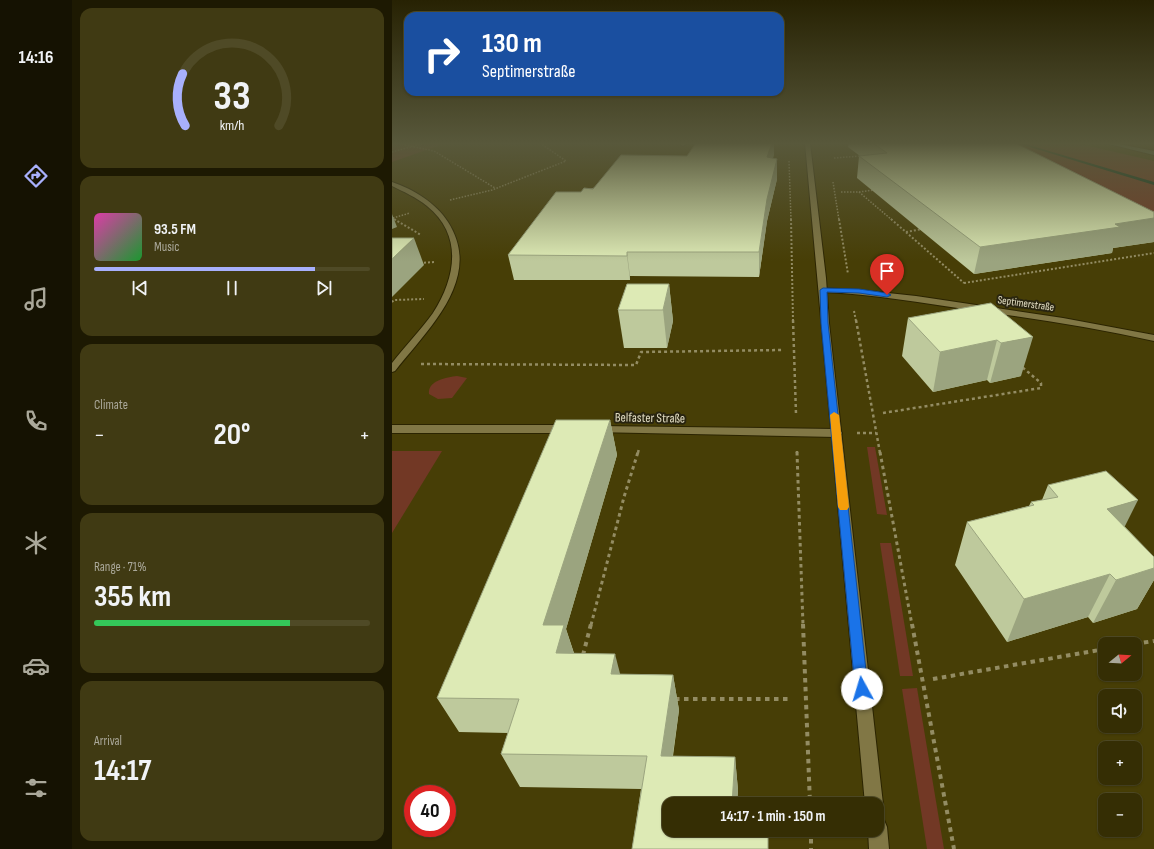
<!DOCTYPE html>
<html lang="en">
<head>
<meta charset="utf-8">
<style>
  body { margin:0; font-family:"Sofia Sans Condensed",sans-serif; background:#403a13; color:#f1f3f6; height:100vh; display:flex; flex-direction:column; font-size:15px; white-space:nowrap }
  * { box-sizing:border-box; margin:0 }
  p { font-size:13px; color:#aaa89a }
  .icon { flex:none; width:22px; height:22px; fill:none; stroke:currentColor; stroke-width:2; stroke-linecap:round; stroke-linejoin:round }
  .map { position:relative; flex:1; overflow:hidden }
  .panel { display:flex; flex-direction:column; gap:8px; padding:8px; background:#1d1902; width:320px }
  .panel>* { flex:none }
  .guide { position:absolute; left:12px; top:12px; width:380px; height:84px; border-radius:12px; box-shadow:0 1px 3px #0004,0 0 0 1px #4f4a26; background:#1a4fa0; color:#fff; overflow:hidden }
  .needle { width:26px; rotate:72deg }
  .fabs { position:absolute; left:706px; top:637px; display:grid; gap:8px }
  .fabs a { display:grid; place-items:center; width:44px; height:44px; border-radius:8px; background:#352e04; box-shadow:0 1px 3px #0004,0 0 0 1px #4f4a26; font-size:20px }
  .speed { position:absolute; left:12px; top:785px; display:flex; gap:8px; font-size:20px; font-weight:700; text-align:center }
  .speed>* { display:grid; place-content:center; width:52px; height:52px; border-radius:50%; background:#352e04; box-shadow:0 1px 3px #0004,0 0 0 1px #4f4a26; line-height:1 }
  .speed .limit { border:6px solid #d22; background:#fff; color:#111 }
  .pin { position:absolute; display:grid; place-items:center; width:34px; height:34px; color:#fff; margin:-41px -17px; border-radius:50% 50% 50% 0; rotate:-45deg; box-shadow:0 0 4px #0007 }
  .pin .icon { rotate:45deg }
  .me { position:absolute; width:44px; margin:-22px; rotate:354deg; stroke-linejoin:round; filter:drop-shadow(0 0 3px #0008) }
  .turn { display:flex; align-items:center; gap:14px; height:84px; padding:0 12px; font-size:18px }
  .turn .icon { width:52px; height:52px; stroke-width:2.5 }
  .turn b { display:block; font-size:28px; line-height:34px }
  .big { font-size:30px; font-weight:700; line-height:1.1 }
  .panel .tile { flex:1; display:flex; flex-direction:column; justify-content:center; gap:6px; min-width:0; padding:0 14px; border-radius:12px; background:#403a13 }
  .panel .dial { align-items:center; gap:0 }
  .dial svg { height:104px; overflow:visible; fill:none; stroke:#4f4a26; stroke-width:7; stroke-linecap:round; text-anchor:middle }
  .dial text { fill:#f1f3f6; stroke:none }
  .song { display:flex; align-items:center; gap:12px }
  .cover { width:48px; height:48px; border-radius:6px; background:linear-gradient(135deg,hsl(320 70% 55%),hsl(130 70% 35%)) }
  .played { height:4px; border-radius:2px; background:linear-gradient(90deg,#a8b0fc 80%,#4f4a26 80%) }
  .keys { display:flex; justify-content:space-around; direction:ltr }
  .heat { display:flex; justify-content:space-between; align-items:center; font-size:22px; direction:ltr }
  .charge { height:6px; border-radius:3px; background:linear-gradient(90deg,#34c759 71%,#4f4a26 0) }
  .trip { position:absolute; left:270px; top:797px; width:222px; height:40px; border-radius:12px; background:#352e04; box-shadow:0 1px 3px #0004,0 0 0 1px #4f4a26; font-weight:700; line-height:40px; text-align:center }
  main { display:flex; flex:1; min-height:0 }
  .dock { display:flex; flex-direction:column; width:72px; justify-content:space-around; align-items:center; background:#151202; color:#aaa89a }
  .dock .icon { width:28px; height:28px }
  .dock .current { color:#a8b0fc }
  .dock b { font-size:18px; color:#f1f3f6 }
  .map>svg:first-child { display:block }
</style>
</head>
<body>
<main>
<nav class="dock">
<b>14:16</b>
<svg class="icon current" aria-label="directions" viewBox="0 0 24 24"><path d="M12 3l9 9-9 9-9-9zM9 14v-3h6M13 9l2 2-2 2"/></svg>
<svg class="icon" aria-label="music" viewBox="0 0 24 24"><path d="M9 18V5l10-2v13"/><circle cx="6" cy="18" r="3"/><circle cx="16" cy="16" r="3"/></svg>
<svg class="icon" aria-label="phone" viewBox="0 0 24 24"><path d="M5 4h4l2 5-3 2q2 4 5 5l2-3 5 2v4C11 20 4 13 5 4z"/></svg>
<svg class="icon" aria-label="climate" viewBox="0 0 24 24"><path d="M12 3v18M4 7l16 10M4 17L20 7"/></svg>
<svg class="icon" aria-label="car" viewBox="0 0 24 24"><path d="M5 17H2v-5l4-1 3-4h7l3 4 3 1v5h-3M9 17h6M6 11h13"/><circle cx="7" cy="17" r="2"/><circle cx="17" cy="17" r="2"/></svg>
<svg class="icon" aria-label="filters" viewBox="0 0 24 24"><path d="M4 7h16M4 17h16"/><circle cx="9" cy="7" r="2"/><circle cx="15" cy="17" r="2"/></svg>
</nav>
<section class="panel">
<div class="tile dial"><svg viewBox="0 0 100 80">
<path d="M14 69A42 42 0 1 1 86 69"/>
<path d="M14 69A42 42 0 0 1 12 29" stroke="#a8b0fc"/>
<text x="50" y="56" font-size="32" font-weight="700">33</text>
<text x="50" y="72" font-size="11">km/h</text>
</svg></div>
<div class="tile">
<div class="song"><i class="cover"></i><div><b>93.5 FM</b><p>Music</p></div></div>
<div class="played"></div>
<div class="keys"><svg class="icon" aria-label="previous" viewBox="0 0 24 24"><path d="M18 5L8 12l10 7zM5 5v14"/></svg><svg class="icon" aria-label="pause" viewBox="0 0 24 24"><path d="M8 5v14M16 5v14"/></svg><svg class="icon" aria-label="next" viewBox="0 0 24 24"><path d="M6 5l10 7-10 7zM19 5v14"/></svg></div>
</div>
<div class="tile"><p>Climate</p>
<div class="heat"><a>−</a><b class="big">20°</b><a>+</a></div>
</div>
<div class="tile"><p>Range · 71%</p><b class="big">355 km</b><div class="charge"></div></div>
<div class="tile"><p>Arrival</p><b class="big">14:17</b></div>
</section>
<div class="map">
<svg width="762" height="849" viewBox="0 0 762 849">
  <rect width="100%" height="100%" fill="#473e06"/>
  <g fill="#723825">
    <polygon points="0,143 54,143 0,162"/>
    <polygon points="581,143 684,143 762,161 762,227"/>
    <path d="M65,376l10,2 -15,20 -14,1 -9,-5c-2,-13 18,-17 28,-18z"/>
    <polygon points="475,447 483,447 495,515 485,514"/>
    <polygon points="0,451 50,451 0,533"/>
    <polygon points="488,543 499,543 521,676 508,676"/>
    <polygon points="525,688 552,849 535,849 510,689"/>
  </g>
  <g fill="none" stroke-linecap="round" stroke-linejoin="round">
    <polygon fill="#063721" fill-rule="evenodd" points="625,143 630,143 762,182 762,185"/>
    <g stroke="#2b2400" stroke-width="2">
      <polygon id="service" points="289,143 296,143 291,146 289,145"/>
    </g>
    <g stroke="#2b2400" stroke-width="2">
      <g id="minor">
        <path d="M0,182c21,7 44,21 56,40 36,56 -20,107 -53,149l-3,1v-9c13,-17 29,-33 41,-50 23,-36 30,-78 -6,-107 -11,-9 -23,-14 -35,-20z"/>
        <path d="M428,288l40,2 56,6 147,22 91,17v6c-61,-14 -122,-23 -183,-31 -49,-7 -98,-16 -148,-18l-4,-2z"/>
        <polygon points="0,425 174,425 178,427 180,429 178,431 174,433 0,433"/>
        <polygon points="205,426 444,429 448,430 450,433 448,436 444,437 201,432 199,430 201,428"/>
      </g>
    </g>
    <g stroke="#2b2400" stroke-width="2">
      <g id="tertiary">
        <polygon points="413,143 418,143 434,278 437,323 491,804 489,811 485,812 485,804 473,804"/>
        <polygon points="485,817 492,820 495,827 497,849 477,849 476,830 485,830"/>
      </g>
    </g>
    <g stroke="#2b2400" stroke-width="2">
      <polygon id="secondary" points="713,143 722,143 762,151 762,155"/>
    </g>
    <g stroke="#938c63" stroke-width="1.5" stroke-dasharray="1.5 1.5" stroke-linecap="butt">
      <polyline points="4,143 42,151 103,188"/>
      <polyline points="690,143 699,145"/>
      <polyline points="0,152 33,143"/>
      <polyline points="442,158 469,156"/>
      <polyline points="397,161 399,220"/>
      <polyline points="441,182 447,220"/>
      <polyline points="449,192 467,192 500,220"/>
      <polyline points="467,192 482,190"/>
      <polyline points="58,200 100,190 174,161 148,143"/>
      <polyline points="0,218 4,220"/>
      <polyline points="1,218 18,213"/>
    </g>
    <g stroke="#938c63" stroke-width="2" stroke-dasharray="2 2" stroke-linecap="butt">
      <polyline points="2,219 29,235"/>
      <polyline points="399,219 401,321"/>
      <polyline points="447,219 456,274"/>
      <polyline points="499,219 572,283"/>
      <polyline points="514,232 530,229"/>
      <polyline points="28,263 43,262"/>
      <polyline points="572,283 762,253"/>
      <polyline points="0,302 2,300 32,299"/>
      <polyline points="462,311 464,321"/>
    </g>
    <g stroke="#938c63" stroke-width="2.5" stroke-dasharray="3 3" stroke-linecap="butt">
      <polyline points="401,320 404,414"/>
      <polyline points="464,320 488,453"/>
      <polyline points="29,364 244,365 249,352 391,350"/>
      <polyline points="491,413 649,388 649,383 630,367"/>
      <polyline points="465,433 484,433"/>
      <polyline points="405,451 405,453"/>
      <polyline points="246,453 247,448"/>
    </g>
    <g stroke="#938c63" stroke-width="3" stroke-dasharray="3.5 3.5" stroke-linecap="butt">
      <polyline points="405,452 411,625"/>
      <polyline points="488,452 520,625"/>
      <polyline points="199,625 232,497 246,452"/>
    </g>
    <g stroke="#938c63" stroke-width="4" stroke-dasharray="4.5 4.5" stroke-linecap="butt">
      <polyline points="411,624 418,804"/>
      <polyline points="520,624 562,849"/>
      <polyline points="743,644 762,641"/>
      <polyline points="191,655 199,624"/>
      <polyline points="541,679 713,649"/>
      <polyline points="283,699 397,699"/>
      <polyline points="419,830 419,849"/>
    </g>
    <use href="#service" fill="#817745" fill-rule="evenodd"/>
    <use href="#minor" fill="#817745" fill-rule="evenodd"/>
    <use href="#tertiary" fill="#817745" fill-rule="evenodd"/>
    <use href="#secondary" fill="#6c846a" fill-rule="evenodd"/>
  </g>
  <g fill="#bec99c">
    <polygon points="457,143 568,143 762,212 762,242 721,248 720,253 582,274 465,178 467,156 468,156 456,147"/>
    <polygon points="382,154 381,158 385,159 385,179 375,221 367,277 238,276 238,280 122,280 116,255 189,192 295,156"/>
    <polygon points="277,284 281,321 275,348 232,348 226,310"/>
    <polygon points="599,303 629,376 598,383 595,380 541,392 510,356 516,318"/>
    <polygon points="218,420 225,455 174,629 182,653 228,674 281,675 287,710 281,756 343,757 346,790 343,835 376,835 376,849 240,849 249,789 128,787 109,754 116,733 67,732 45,698"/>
    <polygon points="656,485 733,527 762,557 762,580 745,609 701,623 696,617 615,642 563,565 575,522 637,506 639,502 650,500"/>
  </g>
  <g fill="#9ba47f">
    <polygon points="380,143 382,143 382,154 375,177 375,157"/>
    <polygon points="385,159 385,179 375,221 367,277 367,252 375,199"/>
    <polygon points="0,214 5,227 0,229"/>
    <polygon points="762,218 762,242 721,248 720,253 582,274 588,247 723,224"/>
    <polygon points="22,238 32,265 0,297 0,259"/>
    <polygon points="235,252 238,276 238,280 235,256"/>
    <polygon points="277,284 281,321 275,348 271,310"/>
    <polygon points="641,337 629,376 598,383 609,343"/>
    <polygon points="605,340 595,380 541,392 548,352"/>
    <polygon points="218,420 225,455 174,629 184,660 177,689 151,625"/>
    <polygon points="746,500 724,544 715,509"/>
    <polygon points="762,568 762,580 745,609 701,623 724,580"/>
    <polygon points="718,574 696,617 615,642 632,599"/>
    <polygon points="223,654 232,689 219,674"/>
    <polygon points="281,675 287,710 276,789 269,756"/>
    <polygon points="343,757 346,790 345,804 340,804"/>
    <polygon points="339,830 343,830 342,849 338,835"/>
  </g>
  <g fill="#ddeab5" stroke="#9ba47f">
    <polygon points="304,143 380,143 375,157 385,159 375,199 367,252 235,252 235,256 116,255 164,192 189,192 192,188 201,189 229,155 295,156"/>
    <polygon points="481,143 623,143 762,212 762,218 723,224 728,227 588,247 467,156 495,153"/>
    <polygon points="0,238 22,238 0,259"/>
    <polygon points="235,284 277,284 271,310 226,310"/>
    <polygon points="599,303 641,337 609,343 605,340 548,352 516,318"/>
    <polygon points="164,420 218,420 151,625 172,625 164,653 223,654 219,674 281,675 269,756 343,757 340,804 277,804 277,830 339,830 338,835 376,835 376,849 240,849 255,756 109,754 127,699 45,698"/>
    <polygon points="714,471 746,500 715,509 762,557 762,568 724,580 718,574 632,599 575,522 642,505 639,502 666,497 656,485"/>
  </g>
  <linearGradient id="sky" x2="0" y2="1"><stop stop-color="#272203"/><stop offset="0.55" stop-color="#58583b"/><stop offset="1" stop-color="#58583b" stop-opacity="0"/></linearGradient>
  <rect width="762" height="261" fill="url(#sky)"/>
  <polygon fill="#1a73e8" stroke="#114b97" points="431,288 467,289 495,293 499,295 495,297 467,293 435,292 436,323 476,689 474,694 470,696 465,694 463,689 429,323 428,290"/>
  <polygon fill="#f59e0b" points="442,412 447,415 457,507 455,510 448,510 446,507 438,415"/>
  <g text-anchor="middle" stroke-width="4" stroke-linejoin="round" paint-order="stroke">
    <g font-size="11" fill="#e2ddc3" stroke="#292510">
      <text transform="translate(634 303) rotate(8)" y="4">Septimerstraße</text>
    </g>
    <g font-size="13" fill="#e2ddc3" stroke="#292510">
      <text transform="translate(258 417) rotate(1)" y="5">Belfaster Straße</text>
    </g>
  </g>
</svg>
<div class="fabs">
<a><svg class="needle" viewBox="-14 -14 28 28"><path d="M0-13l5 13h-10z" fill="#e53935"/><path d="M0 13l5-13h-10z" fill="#aaa89a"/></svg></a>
<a><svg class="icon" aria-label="sound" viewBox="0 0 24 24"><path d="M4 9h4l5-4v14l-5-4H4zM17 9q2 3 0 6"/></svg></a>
<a>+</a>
<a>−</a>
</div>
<div class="speed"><div class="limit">40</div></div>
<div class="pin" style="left:495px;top:295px;background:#d93025"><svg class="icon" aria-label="arrive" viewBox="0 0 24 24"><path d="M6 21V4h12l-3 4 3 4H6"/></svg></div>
<svg class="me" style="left:470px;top:689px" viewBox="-20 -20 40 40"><circle r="19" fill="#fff"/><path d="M0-13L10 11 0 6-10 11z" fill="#1a73e8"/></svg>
<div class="trip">14:17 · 1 min · 150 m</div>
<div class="guide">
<div class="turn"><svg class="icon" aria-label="right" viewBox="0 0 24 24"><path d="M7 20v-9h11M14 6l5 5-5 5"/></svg><div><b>130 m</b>Septimerstraße</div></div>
</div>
</div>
</main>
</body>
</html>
